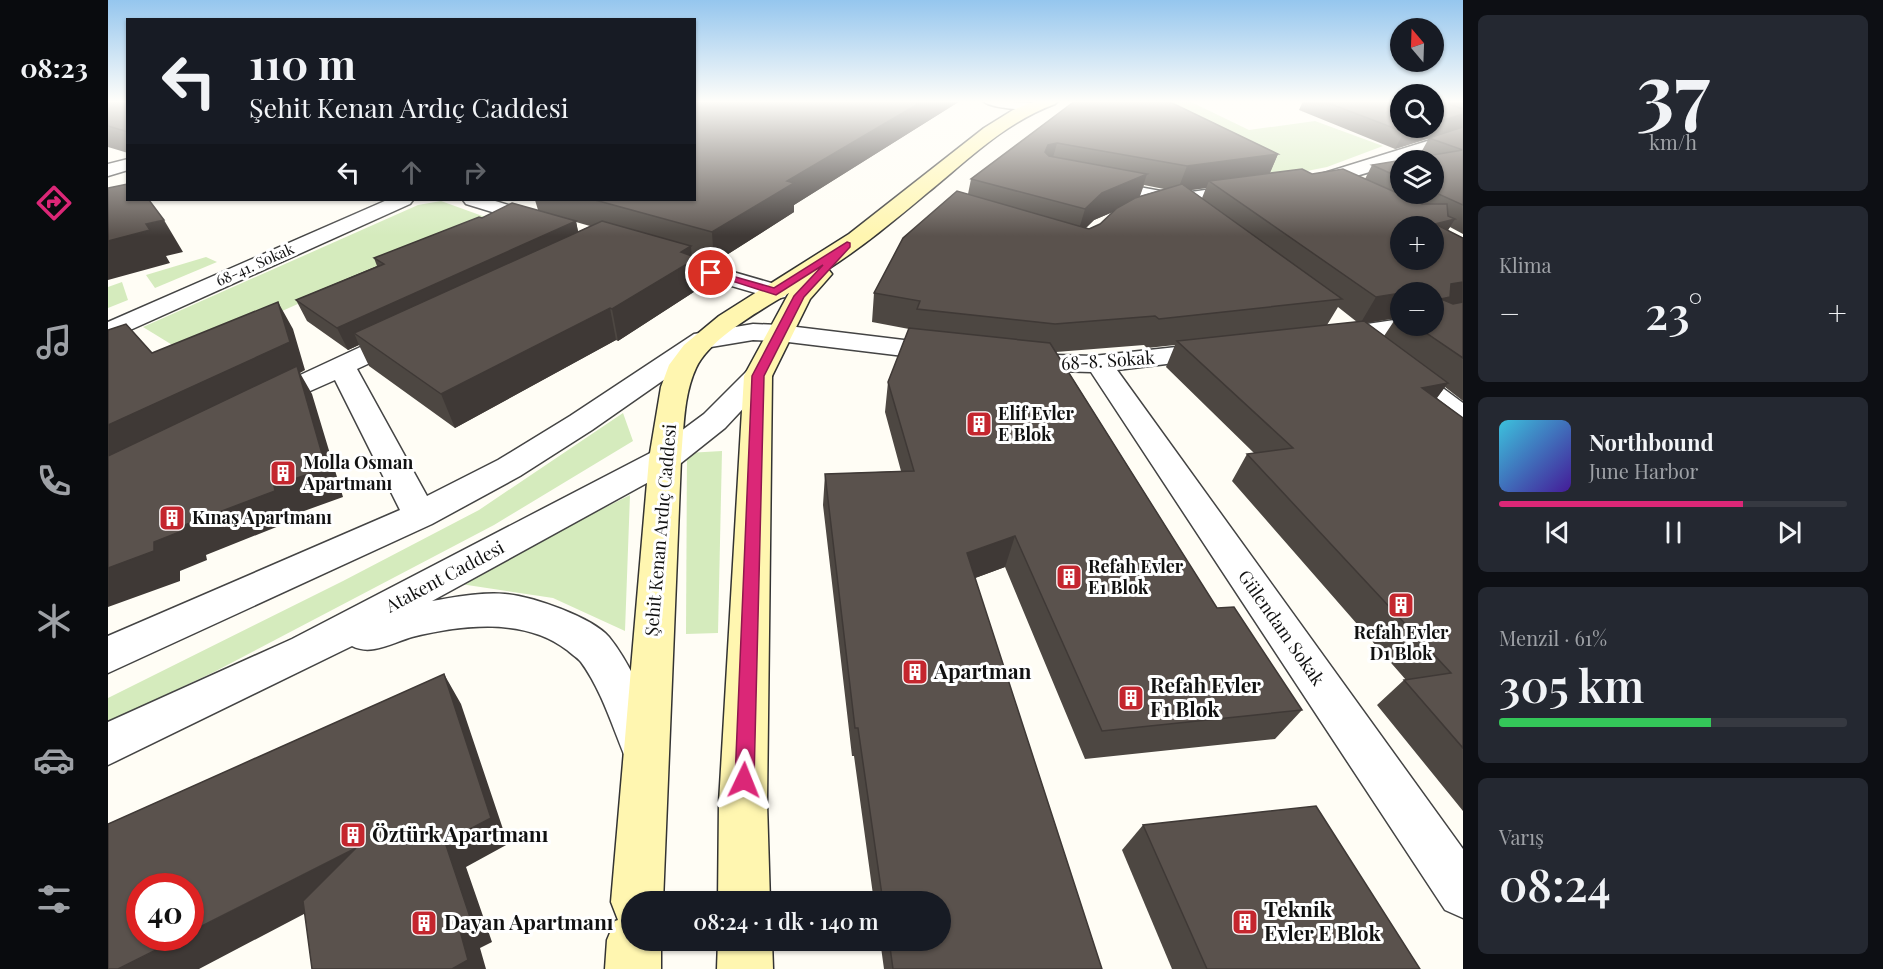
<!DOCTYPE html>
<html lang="tr">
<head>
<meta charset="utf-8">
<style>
  body { margin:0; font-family:"Playfair Display",serif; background:#242831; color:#f1f3f6; height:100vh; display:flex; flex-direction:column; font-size:22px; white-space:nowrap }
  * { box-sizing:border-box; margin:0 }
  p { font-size:20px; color:#9ea1a6 }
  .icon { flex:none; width:33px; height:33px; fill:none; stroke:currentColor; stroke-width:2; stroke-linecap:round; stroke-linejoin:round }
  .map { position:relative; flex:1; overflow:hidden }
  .sheet { display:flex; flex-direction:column; gap:15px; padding:15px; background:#0d0f14; width:420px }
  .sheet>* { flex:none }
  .guide { position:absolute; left:18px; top:18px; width:570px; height:183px; border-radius:0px; box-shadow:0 2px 4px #0004; background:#171b24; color:#f1f3f6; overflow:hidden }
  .needle { width:39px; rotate:341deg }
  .controls { position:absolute; left:1282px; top:18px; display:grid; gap:12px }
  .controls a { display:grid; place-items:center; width:54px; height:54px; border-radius:50%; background:#171b24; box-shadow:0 2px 4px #0004; font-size:30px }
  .speed { position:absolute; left:18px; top:873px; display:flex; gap:12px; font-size:30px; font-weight:700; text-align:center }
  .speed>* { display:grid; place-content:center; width:78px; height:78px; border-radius:50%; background:#171b24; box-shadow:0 2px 4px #0004; line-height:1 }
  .speed .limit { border:9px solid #d22; background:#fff; color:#111 }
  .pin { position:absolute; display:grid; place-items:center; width:51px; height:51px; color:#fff; margin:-26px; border:3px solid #fff; border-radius:50%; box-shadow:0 2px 6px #0007 }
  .me { position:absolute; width:66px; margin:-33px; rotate:2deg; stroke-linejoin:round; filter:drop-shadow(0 0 4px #0008) }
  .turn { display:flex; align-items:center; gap:21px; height:126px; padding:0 24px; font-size:27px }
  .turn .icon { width:78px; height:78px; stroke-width:2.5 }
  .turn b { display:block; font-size:42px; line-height:51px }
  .lanes { display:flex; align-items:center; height:57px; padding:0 24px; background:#0003; justify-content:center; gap:30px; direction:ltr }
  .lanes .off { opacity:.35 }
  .big { font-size:45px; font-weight:600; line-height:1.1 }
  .sheet .tile { flex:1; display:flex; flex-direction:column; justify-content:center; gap:9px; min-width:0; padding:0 21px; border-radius:9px; background:#242831 }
  .sheet .dial { align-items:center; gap:0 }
  .dial b { font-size:78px; line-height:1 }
  .song { display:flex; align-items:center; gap:18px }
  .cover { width:72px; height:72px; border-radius:9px; background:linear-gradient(135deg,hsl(190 70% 55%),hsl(260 70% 35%)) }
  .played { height:6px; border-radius:3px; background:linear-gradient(90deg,#db2777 70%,#363941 70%) }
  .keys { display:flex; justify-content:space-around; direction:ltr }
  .heat { display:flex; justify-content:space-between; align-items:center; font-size:33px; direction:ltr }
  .charge { height:9px; border-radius:4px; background:linear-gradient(90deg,#34c759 61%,#363941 0) }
  .trip { position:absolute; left:513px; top:891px; width:330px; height:60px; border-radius:30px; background:#171b24; box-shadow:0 2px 4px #0004; font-weight:600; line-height:60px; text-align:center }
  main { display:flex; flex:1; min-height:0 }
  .tab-bar { display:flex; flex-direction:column; width:108px; justify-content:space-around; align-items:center; background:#090b0e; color:#9ea1a6 }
  .tab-bar .icon { width:42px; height:42px }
  .tab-bar .active { color:#db2777 }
  .tab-bar b { font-size:27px; color:#f1f3f6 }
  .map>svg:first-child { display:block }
</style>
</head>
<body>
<main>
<nav class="tab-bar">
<b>08:23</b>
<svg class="icon active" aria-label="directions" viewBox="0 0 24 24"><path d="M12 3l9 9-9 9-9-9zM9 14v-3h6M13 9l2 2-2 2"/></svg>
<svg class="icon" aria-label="music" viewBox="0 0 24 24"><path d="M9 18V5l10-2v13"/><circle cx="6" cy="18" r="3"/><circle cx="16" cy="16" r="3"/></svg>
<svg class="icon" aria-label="phone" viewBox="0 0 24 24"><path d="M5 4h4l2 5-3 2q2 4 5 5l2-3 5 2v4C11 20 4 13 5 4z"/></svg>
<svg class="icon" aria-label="climate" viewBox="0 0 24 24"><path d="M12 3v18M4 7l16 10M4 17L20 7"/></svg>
<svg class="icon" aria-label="car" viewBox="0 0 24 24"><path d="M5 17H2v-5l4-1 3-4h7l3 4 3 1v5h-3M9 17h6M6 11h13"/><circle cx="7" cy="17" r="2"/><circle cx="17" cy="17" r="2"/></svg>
<svg class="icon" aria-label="filters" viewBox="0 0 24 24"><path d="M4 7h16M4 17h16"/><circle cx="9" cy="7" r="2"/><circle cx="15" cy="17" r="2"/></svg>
</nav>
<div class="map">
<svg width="1355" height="969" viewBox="0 0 1355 969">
  <rect width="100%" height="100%" fill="#fffdf5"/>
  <g fill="#d5ebbd">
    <polygon points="1026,101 1081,101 1141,130 1207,121 1275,146 1219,167 1169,177"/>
    <polygon points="333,201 380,218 79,354 35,327 310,205"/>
    <polygon points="98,257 109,262 47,288 38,275"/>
    <polygon points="14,282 20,300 0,308 0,287"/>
    <polygon points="515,413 525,441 386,525 106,672 0,722 0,698 235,581 371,510"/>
    <polygon points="614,451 610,633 578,634 579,453"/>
    <polygon points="522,495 517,631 445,598 346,583"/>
  </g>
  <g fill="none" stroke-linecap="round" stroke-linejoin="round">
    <g stroke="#444" stroke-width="3">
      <g id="street">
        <path d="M875,101l55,2 2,3c-7,7 -50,2 -57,-5z"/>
        <path d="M1355,130v11c-31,10 -140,51 -166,45l-3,-4 3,-4 24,-4z"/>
        <polygon points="20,159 20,170 0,176 0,164"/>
        <polygon points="988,179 1069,194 1139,184 1146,186 1149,190 1146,194 1139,196 1069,206 981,189 978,185 981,181"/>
        <polygon points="279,200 305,200 302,204 0,340 0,322"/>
        <polygon points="355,200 384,200 443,218 447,222 443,226 436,228 358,204"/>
        <polygon points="546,249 677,287 680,292 677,297 668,299 538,261 535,256 538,251"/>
        <polygon points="1293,319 1293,326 1311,326 1307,331 1298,334 1225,345 1216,343 1212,337 1216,331 1225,329"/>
        <polygon points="645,324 672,325 837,345 847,347 850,353 847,359 837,361 672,341 645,340 603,347 484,430 412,476 324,524 0,673 0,636 292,510 227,380 157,411 147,408 142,402 147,396 289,330 298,328 307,330 311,336 307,342 249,369 319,496 390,460 462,416 586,334"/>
        <polygon points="1106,343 1116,345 1119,351 1116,357 1009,370 1355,849 1355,918 1337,910 983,372 912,370 902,368 898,362 902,356 912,354 985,356"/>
        <polygon points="1295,364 1305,366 1355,403 1355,427 1344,425 1285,378 1281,372 1285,366"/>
        <path d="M650,368l10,2 4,6 -4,6 -43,46 -49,39 -244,134c24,-4 49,-9 73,-7 26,2 87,23 104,43 23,28 44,80 59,114l-7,15 -16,6 -16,-6c-15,-34 -26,-74 -48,-104 -4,-5 -10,-8 -14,-12 -43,-33 -105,-25 -155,-13 -20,6 -41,19 -60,9l-244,119v-43l184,-83 362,-188 50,-37 44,-44z"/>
      </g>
    </g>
    <g stroke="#333" stroke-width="3">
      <g id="secondary">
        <path d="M928,101h22l-3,3c-46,17 -80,49 -117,80 -36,30 -71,60 -110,85l4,5 -22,25 -38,77 -5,427 3,99h-52l1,-99 25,-427 45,-83c-28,17 -79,45 -93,75 -13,28 -12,61 -15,91l-18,443h-31v38h29v29h-56l2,-29 8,-19 3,-1 -7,-18 38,-443 12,-72 8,-22 15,-20 35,-29 130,-82 135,-106 29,-18z"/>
        <polygon points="610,940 664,940 665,969 609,969"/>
      </g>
    </g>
    <use href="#street" fill="#fff" fill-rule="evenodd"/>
    <use href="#secondary" fill="#fff6b0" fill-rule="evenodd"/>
  </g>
  <g fill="#4d4742" fill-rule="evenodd">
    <polygon points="20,101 20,153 0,147 0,103"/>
    <path d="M586,101h266l-166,104v7l-80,51 -17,-5 3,30 -82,53 -2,-1 -161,88 -86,-62 -10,-21 -11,5 -41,-29 -11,-21 81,-34 -3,-8 108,-40 56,-8 -3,-10h159zM468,222l14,4 -12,6z"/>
    <path d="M967,101l203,53 -8,19 42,1 53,5 7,-14 46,-7 11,-20 -34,11 -96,-39 4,-9h98l44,2 1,-2h17v133l-13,-7 -2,3 15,8v163l-18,-14 -8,11 26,20v393l-86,-106 27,-25h2l-174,-199 15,-27 7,-1 -88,-86 9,-22 -28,3 -3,-3 -88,7 161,256 85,102 -27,29 -190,20 -80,-192 -30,11 127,391h-218l-4,-29h60v-38h-66l-20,-146h-2l-29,-251 2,-31 76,-3 -16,-59 3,-30 21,-53 -37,-7 2,-29 94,-99 3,-15zM1293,160h33v34h-33zM1036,185l20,4 -24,7zM1098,188l-4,10 -12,-8zM1005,212l-13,12 -11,5 -3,-1 8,-8zM1293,292h33v34h-33zM1230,307l19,15 -30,3zM1288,318l-12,18 -18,-13z"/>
    <polygon points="1035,825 1312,969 1064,969 1014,850"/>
  </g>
  <g fill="#3f3936">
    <polygon points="815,101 852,101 686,205 686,212 606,263 604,232 679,181"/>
    <polygon points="1355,114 1355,126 1354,128 1287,149 1296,132 1310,128 1326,128 1326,123"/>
    <polygon points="949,143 942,168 937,152 940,145"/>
    <polygon points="1170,154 1159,179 1101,181 1098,188 1069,192 1079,166"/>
    <polygon points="1039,174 1030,201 986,220 969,236 977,209 994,193"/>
    <polygon points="1347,219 1331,244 1327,224"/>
    <polygon points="56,220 75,252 58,256 62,263 0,280 0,241 38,224"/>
    <polygon points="468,221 472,241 246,333 251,345 240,350 229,328"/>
    <polygon points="583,246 584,261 589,258 592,288 510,341 504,309 573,252"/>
    <polygon points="1355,282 1355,304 1326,309 1343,284"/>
    <polygon points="1293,293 1293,315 1291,314 1288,318 1252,324 1268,297"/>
    <polygon points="170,302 185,329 197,370 192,373 204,394 235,497 185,515 186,520 98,555 99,560 72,571 72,581 0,607 0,568 74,526 0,466 0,425"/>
    <polygon points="502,308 508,340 347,428 333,394"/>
    <polygon points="1340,383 1320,409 1314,388"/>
    <polygon points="907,536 897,567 851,584 859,553"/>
    <polygon points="336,674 353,704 400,844 358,867 384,942 372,948 378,969 344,969 351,927 337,842"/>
    <polygon points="248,848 274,873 91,969 10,969 72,938 82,938 82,932"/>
  </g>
  <g fill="#5a524d" stroke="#3f3936" stroke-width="1.5" fill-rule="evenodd">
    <polygon points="5,101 20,101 20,132 0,126 0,103"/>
    <polygon points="586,101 815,101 679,181 686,183 604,232 487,200 586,200"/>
    <polygon points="967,101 1060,101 1170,154 1079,166 949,143 940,145 937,152 941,156 1039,174 994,193 977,209 863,179"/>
    <polygon points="1215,101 1293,101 1293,128 1310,128 1296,132"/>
    <polygon points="1326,101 1334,101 1334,102 1355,109 1355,114 1326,123"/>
    <polygon points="1355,127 1355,205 1326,192 1326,160 1293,160 1293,178 1264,165 1355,150 1321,138"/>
    <path d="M1194,169l10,5 31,-5 79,35h25l1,12 7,3 -20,5 28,14v44l-12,2 -1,13 -9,2 12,5 10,-2v56l-47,-32h18v-20l4,-8h-4v-6h-16v-1l-17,1v1l-25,4 -167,-116zM1293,226h33v34h-33z"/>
    <polygon points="20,184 20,200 41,200 56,220 38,224 42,230 0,241 0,188"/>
    <polygon points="1074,184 1234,299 1051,319 1047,316 947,324 809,309 812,301 766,293 795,238 849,191 981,229 992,224 1009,208 1027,198"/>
    <polygon points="404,203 468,221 229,328 188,300 276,264 266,258 371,217 374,218"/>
    <polygon points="494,221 583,246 573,252 589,258 504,309 502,308 333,394 246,333"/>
    <polygon points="170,302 182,342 0,425 0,330 18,324 44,353"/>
    <polygon points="1256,321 1340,383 1314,388 1355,418 1355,748 1296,680 1343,673 1139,454 1185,448 1069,341"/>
    <polygon points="801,328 942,343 1109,608 1126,607 1194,710 994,731 907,536 859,553 994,969 785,969 781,940 832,940 832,902 775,902 750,728 747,728 717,474 806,471 780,382"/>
    <polygon points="189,366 218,468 166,486 167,491 74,526 74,531 46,542 46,551 0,568 0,456"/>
    <polygon points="336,674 383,818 337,842 363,920 351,927 360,960 344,969 204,969 195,901 248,848 82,932 82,886 32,886 32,938 72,938 10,969 0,969 0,824"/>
    <polygon points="1208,806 1312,969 1099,969 1035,825"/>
  </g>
  <linearGradient id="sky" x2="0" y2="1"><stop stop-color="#95c6ee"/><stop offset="0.43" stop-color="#fffefa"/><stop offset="1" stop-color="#fffefa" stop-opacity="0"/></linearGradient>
  <rect width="1355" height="236" fill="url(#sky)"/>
  <polygon fill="#db2777" stroke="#8e194d" stroke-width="1.5" points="739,242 742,243 742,247 696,297 656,376 646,780 643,786 636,789 630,786 627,780 644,376 686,296 715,265 668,295 599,273 603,270 666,288"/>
  <defs>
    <g id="building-square" transform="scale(1.35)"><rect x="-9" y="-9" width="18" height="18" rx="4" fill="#c4262e" stroke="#fff"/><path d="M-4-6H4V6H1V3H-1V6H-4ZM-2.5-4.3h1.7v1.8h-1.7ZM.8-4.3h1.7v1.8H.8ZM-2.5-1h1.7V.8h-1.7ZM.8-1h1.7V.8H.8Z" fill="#fff"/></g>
  </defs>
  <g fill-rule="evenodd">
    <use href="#building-square" x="871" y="424"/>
    <use href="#building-square" x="175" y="473"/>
    <use href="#building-square" x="64" y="518"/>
    <use href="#building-square" x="961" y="577"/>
    <use href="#building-square" x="1293" y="605"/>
    <use href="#building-square" x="807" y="672"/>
    <use href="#building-square" x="1023" y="698"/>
    <use href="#building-square" x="245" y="835"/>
    <use href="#building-square" x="1137" y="922"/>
    <use href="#building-square" x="316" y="923"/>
  </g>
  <g text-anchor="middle" stroke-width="6" stroke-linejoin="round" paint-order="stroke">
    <g font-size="15" fill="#111" stroke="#fff">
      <text transform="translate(147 265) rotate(-24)" y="5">68-41. Sokak</text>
    </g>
    <g font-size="18" fill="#111" stroke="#fff">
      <text transform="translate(1000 361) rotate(-4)" y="6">68-8. Sokak</text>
      <text transform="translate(553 530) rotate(-85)" y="6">Şehit Kenan Ardıç Caddesi</text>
      <text transform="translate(337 577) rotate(-28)" y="6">Atakent Caddesi</text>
      <text transform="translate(1173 628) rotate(55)" y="6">Gülendam Sokak</text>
    </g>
    <g font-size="18" font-weight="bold" fill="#111" stroke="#fff" text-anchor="start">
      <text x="890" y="420">Elif Evler<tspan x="890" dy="21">E Blok</tspan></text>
      <text x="195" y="469">Molla Osman<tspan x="195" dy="21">Apartmanı</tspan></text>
      <text x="84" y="524">Kınaş Apartmanı</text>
      <text x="980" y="573">Refah Evler<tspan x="980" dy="21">E1 Blok</tspan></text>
      <text x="1293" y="639" text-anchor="middle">Refah Evler<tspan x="1293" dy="21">D1 Blok</tspan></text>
    </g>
    <g font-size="21" font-weight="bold" fill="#111" stroke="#fff" text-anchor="start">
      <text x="826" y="679">Apartman</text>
      <text x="1042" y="693">Refah Evler<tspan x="1042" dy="24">F1 Blok</tspan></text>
      <text x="264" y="842">Öztürk Apartmanı</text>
      <text x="1156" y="917">Teknik<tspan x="1156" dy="24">Evler E Blok</tspan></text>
      <text x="336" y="930">Dayan Apartmanı</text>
    </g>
  </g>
</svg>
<div class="controls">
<a><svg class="needle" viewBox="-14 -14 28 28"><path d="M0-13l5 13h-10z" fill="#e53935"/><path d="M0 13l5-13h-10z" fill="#9ea1a6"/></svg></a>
<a><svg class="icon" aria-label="search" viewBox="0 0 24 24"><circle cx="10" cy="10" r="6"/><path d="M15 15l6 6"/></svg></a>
<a><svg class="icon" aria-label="layers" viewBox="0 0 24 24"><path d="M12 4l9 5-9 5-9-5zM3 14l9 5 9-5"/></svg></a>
<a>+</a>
<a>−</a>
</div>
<div class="speed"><div class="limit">40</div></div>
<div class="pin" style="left:603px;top:273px;background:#d93025"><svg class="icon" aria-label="arrive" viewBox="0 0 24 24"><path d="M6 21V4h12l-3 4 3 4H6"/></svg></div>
<svg class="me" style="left:636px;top:780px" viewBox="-20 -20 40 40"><path d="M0-17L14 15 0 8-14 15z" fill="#db2777" stroke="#fff" stroke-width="4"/></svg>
<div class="trip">08:24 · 1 dk · 140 m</div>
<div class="guide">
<div class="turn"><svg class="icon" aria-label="left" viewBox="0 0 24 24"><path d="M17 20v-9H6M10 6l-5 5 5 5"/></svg><div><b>110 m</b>Şehit Kenan Ardıç Caddesi</div></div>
<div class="lanes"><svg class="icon" aria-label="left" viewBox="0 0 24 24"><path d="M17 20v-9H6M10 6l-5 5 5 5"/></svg><svg class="icon off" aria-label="ahead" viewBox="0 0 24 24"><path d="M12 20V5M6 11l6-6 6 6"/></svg><svg class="icon off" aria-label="right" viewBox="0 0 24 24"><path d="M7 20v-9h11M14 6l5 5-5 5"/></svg></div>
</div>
</div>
<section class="sheet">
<div class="tile dial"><b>37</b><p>km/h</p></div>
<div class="tile"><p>Klima</p>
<div class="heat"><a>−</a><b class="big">23°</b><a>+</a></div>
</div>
<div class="tile">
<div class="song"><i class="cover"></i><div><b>Northbound</b><p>June Harbor</p></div></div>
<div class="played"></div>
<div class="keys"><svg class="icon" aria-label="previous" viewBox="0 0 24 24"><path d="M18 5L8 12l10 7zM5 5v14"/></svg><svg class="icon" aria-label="pause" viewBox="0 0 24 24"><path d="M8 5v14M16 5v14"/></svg><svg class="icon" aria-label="next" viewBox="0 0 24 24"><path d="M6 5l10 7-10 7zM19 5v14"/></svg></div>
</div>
<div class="tile"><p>Menzil · 61%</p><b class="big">305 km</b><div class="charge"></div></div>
<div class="tile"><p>Varış</p><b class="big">08:24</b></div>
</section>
</main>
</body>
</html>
